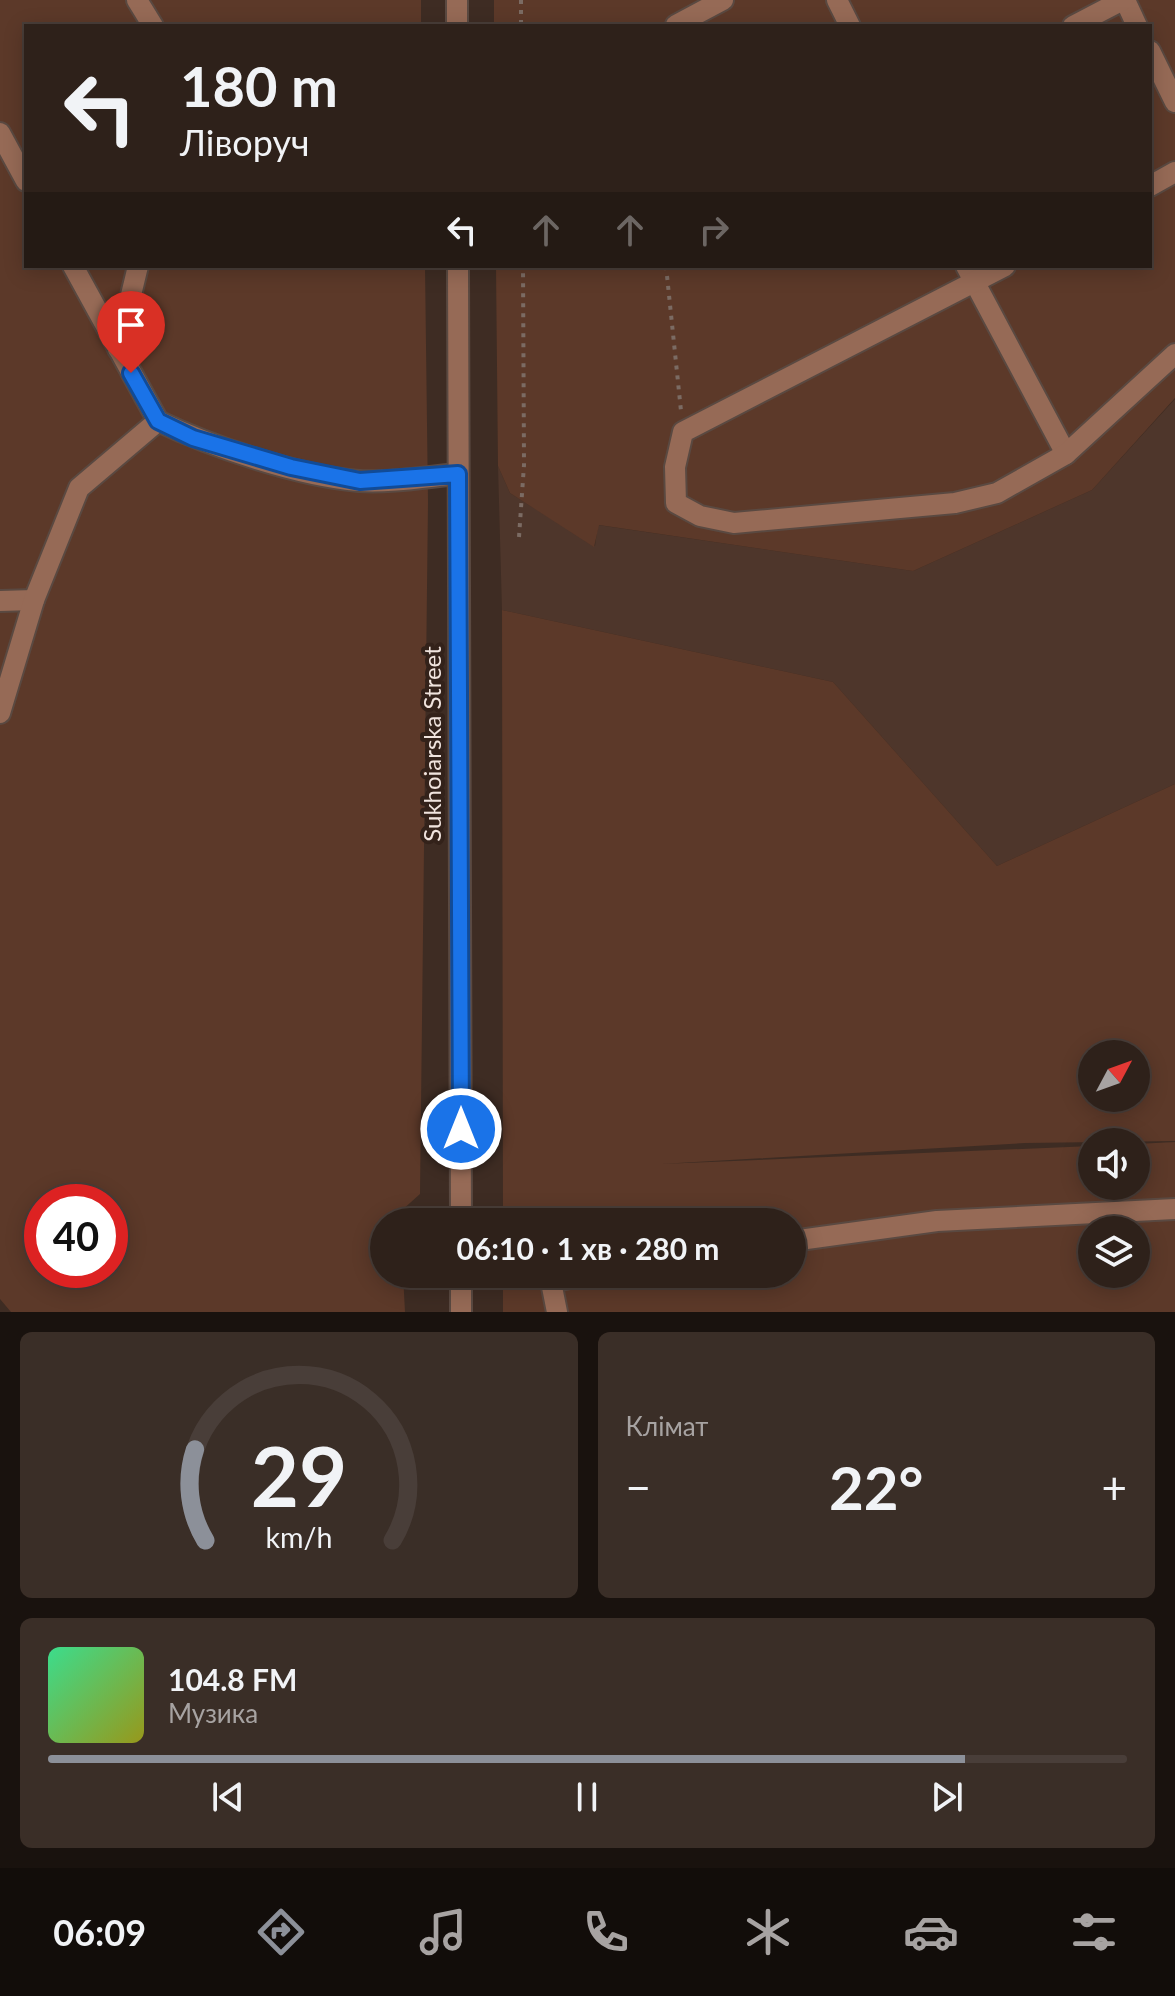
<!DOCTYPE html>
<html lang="uk">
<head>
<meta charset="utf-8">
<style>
  body { margin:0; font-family:Lato,sans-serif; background:#3a2e27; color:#f1f3f6; height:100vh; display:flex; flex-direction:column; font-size:30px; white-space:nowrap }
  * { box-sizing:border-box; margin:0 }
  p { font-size:26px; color:#a7a3a2 }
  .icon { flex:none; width:44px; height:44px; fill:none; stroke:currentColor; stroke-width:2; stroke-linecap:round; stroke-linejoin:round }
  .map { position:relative; height:1312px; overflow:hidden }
  .side { display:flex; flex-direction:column; gap:20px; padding:20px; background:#19120e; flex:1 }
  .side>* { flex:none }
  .banner { position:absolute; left:24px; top:24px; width:1128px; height:244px; border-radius:0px; box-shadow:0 4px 20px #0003,0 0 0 2px #493e39; background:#2e211a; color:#f1f3f6; overflow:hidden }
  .needle { width:52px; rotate:49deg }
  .fabs { position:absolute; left:1078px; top:1040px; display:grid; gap:16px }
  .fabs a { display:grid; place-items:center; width:72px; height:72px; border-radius:50%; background:#2e211a; box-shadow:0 4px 20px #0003,0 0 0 2px #493e39; font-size:40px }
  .speed { position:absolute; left:24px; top:1184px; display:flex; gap:16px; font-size:40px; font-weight:700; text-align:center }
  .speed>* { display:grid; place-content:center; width:104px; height:104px; border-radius:50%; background:#2e211a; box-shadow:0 4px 20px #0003,0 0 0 2px #493e39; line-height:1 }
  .speed .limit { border:12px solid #d22; background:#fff; color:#111 }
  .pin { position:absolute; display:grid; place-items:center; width:68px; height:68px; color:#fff; margin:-82px -34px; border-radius:50% 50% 50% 0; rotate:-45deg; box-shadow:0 0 8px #0007 }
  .pin .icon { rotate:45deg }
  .me { position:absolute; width:88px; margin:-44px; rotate:0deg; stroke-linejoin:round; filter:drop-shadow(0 0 6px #0008) }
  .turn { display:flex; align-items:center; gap:28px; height:168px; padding:0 24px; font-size:36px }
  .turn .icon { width:104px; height:104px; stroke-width:2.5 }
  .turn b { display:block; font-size:56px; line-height:68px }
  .lanes { display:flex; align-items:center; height:76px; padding:0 24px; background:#0003; justify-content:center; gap:40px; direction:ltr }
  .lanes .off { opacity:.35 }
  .big { font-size:60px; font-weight:700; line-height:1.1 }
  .side .widget { flex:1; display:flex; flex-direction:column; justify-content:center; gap:12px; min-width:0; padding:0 28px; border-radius:12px; background:#3a2e27 }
  .side .dial { align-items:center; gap:0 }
  .dial svg { height:208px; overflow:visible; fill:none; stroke:#493e39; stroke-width:7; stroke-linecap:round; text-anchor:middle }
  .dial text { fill:#f1f3f6; stroke:none }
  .song { display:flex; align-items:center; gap:24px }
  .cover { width:96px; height:96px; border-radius:12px; background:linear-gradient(135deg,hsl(150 70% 55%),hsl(60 70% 35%)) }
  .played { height:8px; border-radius:4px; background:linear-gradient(90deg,#8c9099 85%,#493e39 85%) }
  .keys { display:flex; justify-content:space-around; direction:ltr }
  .heat { display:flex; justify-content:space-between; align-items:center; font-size:44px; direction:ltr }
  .side .tiles { flex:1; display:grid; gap:20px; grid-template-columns:1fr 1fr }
  .widget:last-child { grid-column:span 2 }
  .trip { position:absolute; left:370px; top:1208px; width:436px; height:80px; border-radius:40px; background:#2e211a; box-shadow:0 4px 20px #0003,0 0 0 2px #493e39; font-weight:700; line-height:80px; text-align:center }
  .tabs { display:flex; height:128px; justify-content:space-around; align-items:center; background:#120d0a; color:#a7a3a2 }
  .tabs .icon { width:56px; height:56px }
  .tabs .current { color:#8c9099 }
  .tabs b { font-size:36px; color:#f1f3f6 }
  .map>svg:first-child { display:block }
</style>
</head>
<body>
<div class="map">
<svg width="1175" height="1312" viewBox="0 0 1175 1312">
  <rect width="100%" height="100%" fill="#3e2c23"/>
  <polygon fill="#4e362b" points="1175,399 1175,784 997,866 833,682 502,610 498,466 510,493 595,546 598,525 913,571 1092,490"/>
  <g fill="#5c3929" fill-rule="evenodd">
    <path d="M0,0h421v26h-395v240h399l3,236 -8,692 -19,17v11h-17v52h19l2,38h-394l-11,-13zM42,1202h68v68h-68z"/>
    <polygon points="494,0 1175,0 1175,398 1092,490 913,571 599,525 594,547 510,493 498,466 496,266 1150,266 1150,26 494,26"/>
    <path d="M502,610l331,72 164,184 178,-82v357l-150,2 -364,21 431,-18v40h44v-42l39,-2v170h-672v-38h289v-52h-289zM1092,1054h44v44h-44zM1092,1230h44v44h-44z"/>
  </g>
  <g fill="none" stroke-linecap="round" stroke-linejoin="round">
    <g stroke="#5a4941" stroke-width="24">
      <g id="minor">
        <polyline points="137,0 153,26"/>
        <polyline points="457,0 457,26"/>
        <polyline points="837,0 850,26"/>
        <polyline points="1125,0 1137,26"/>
        <polyline points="676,25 723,0"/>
        <polyline points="1073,26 1123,0"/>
        <polyline points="1150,51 1175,102"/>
        <polyline points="0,133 26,181"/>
        <polyline points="1150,186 1175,172"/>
        <polyline points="73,266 158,421"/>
        <polyline points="458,266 461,1222"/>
        <polyline points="966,266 1066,454"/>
        <polyline points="1005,266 683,432 675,467 676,503 700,516 734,523 955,503 997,493 1066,454 1175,354"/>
        <polyline points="118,349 138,266"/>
        <polyline points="0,601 34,600"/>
        <path d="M0,713l34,-113 45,-112 79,-67c54,26 141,55 201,60 32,2 67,-4 99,-7"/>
        <polyline points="792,1241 937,1221 1175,1209"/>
        <polyline points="461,1274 461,1312"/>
        <polyline points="557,1312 551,1282 588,1274"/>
      </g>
    </g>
    <g stroke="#7b6b63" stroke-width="4" stroke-dasharray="4 6" stroke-linecap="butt">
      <polyline points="521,0 521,26"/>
      <polyline points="666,266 681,411"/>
      <polyline points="519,537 524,465 523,266"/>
    </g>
    <use href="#minor" stroke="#966a56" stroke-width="20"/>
  </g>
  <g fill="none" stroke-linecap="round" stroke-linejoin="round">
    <g stroke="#114b97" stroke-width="20">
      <polyline id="route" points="131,373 158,421 193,438 291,467 360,481 458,474 461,1129"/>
    </g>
    <use href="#route" stroke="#1a73e8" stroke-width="14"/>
  </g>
  <g text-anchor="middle" stroke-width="8" stroke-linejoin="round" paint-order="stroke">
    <g font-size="24" fill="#f0e4de" stroke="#33221a">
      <text transform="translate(433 744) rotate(-90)" y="8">Sukhoiarska Street</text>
    </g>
  </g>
</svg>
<div class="fabs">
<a><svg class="needle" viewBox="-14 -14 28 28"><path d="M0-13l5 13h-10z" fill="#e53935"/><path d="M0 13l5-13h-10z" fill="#a7a3a2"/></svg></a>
<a><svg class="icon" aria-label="sound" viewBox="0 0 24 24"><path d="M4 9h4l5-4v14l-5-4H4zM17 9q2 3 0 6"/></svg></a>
<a><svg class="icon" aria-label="layers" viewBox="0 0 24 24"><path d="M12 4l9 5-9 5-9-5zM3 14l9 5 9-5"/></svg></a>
</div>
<div class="speed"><div class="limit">40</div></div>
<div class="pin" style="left:131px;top:373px;background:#d93025"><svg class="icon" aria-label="arrive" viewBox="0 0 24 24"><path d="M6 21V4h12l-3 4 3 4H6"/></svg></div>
<svg class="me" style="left:461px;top:1129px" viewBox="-20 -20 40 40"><circle r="17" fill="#1a73e8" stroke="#fff" stroke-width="3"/><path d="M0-11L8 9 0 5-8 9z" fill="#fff"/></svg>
<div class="trip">06:10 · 1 хв · 280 m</div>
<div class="banner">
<div class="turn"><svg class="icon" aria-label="left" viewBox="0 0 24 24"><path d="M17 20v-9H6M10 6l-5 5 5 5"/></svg><div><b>180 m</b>Ліворуч</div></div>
<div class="lanes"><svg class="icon" aria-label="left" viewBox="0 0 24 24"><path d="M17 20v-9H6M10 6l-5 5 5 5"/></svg><svg class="icon off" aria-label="ahead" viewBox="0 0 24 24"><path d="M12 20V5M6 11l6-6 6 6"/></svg><svg class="icon off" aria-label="ahead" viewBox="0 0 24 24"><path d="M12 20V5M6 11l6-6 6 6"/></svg><svg class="icon off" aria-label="right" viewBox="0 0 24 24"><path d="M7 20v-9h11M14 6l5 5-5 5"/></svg></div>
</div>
</div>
<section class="side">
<div class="tiles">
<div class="widget dial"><svg viewBox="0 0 100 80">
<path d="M14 69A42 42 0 1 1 86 69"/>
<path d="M14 69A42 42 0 0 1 10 34" stroke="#8c9099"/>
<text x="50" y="56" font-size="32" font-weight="700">29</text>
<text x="50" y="72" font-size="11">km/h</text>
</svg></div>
<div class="widget"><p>Клімат</p>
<div class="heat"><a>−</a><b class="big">22°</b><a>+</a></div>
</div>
<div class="widget">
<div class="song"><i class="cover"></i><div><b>104.8 FM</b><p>Музика</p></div></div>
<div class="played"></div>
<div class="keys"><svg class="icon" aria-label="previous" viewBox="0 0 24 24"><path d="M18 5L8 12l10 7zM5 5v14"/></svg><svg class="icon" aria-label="pause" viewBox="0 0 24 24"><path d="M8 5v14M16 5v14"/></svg><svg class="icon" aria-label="next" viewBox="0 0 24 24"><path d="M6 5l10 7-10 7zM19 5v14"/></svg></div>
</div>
</div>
</section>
<nav class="tabs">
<b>06:09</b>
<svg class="icon current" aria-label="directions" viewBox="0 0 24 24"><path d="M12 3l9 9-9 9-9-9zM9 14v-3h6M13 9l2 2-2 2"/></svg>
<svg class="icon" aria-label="music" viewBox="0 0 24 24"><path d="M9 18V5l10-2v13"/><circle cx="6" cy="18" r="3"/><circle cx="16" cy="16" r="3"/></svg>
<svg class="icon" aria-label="phone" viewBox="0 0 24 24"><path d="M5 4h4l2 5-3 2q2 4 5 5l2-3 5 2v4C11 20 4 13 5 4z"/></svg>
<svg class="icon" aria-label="climate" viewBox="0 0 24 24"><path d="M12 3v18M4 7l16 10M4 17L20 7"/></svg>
<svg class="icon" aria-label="car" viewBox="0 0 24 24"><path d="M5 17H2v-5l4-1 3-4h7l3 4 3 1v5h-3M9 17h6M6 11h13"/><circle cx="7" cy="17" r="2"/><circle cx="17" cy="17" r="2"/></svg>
<svg class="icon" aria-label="filters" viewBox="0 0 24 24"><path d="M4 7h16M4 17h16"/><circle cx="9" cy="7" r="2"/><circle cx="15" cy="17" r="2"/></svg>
</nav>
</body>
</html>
